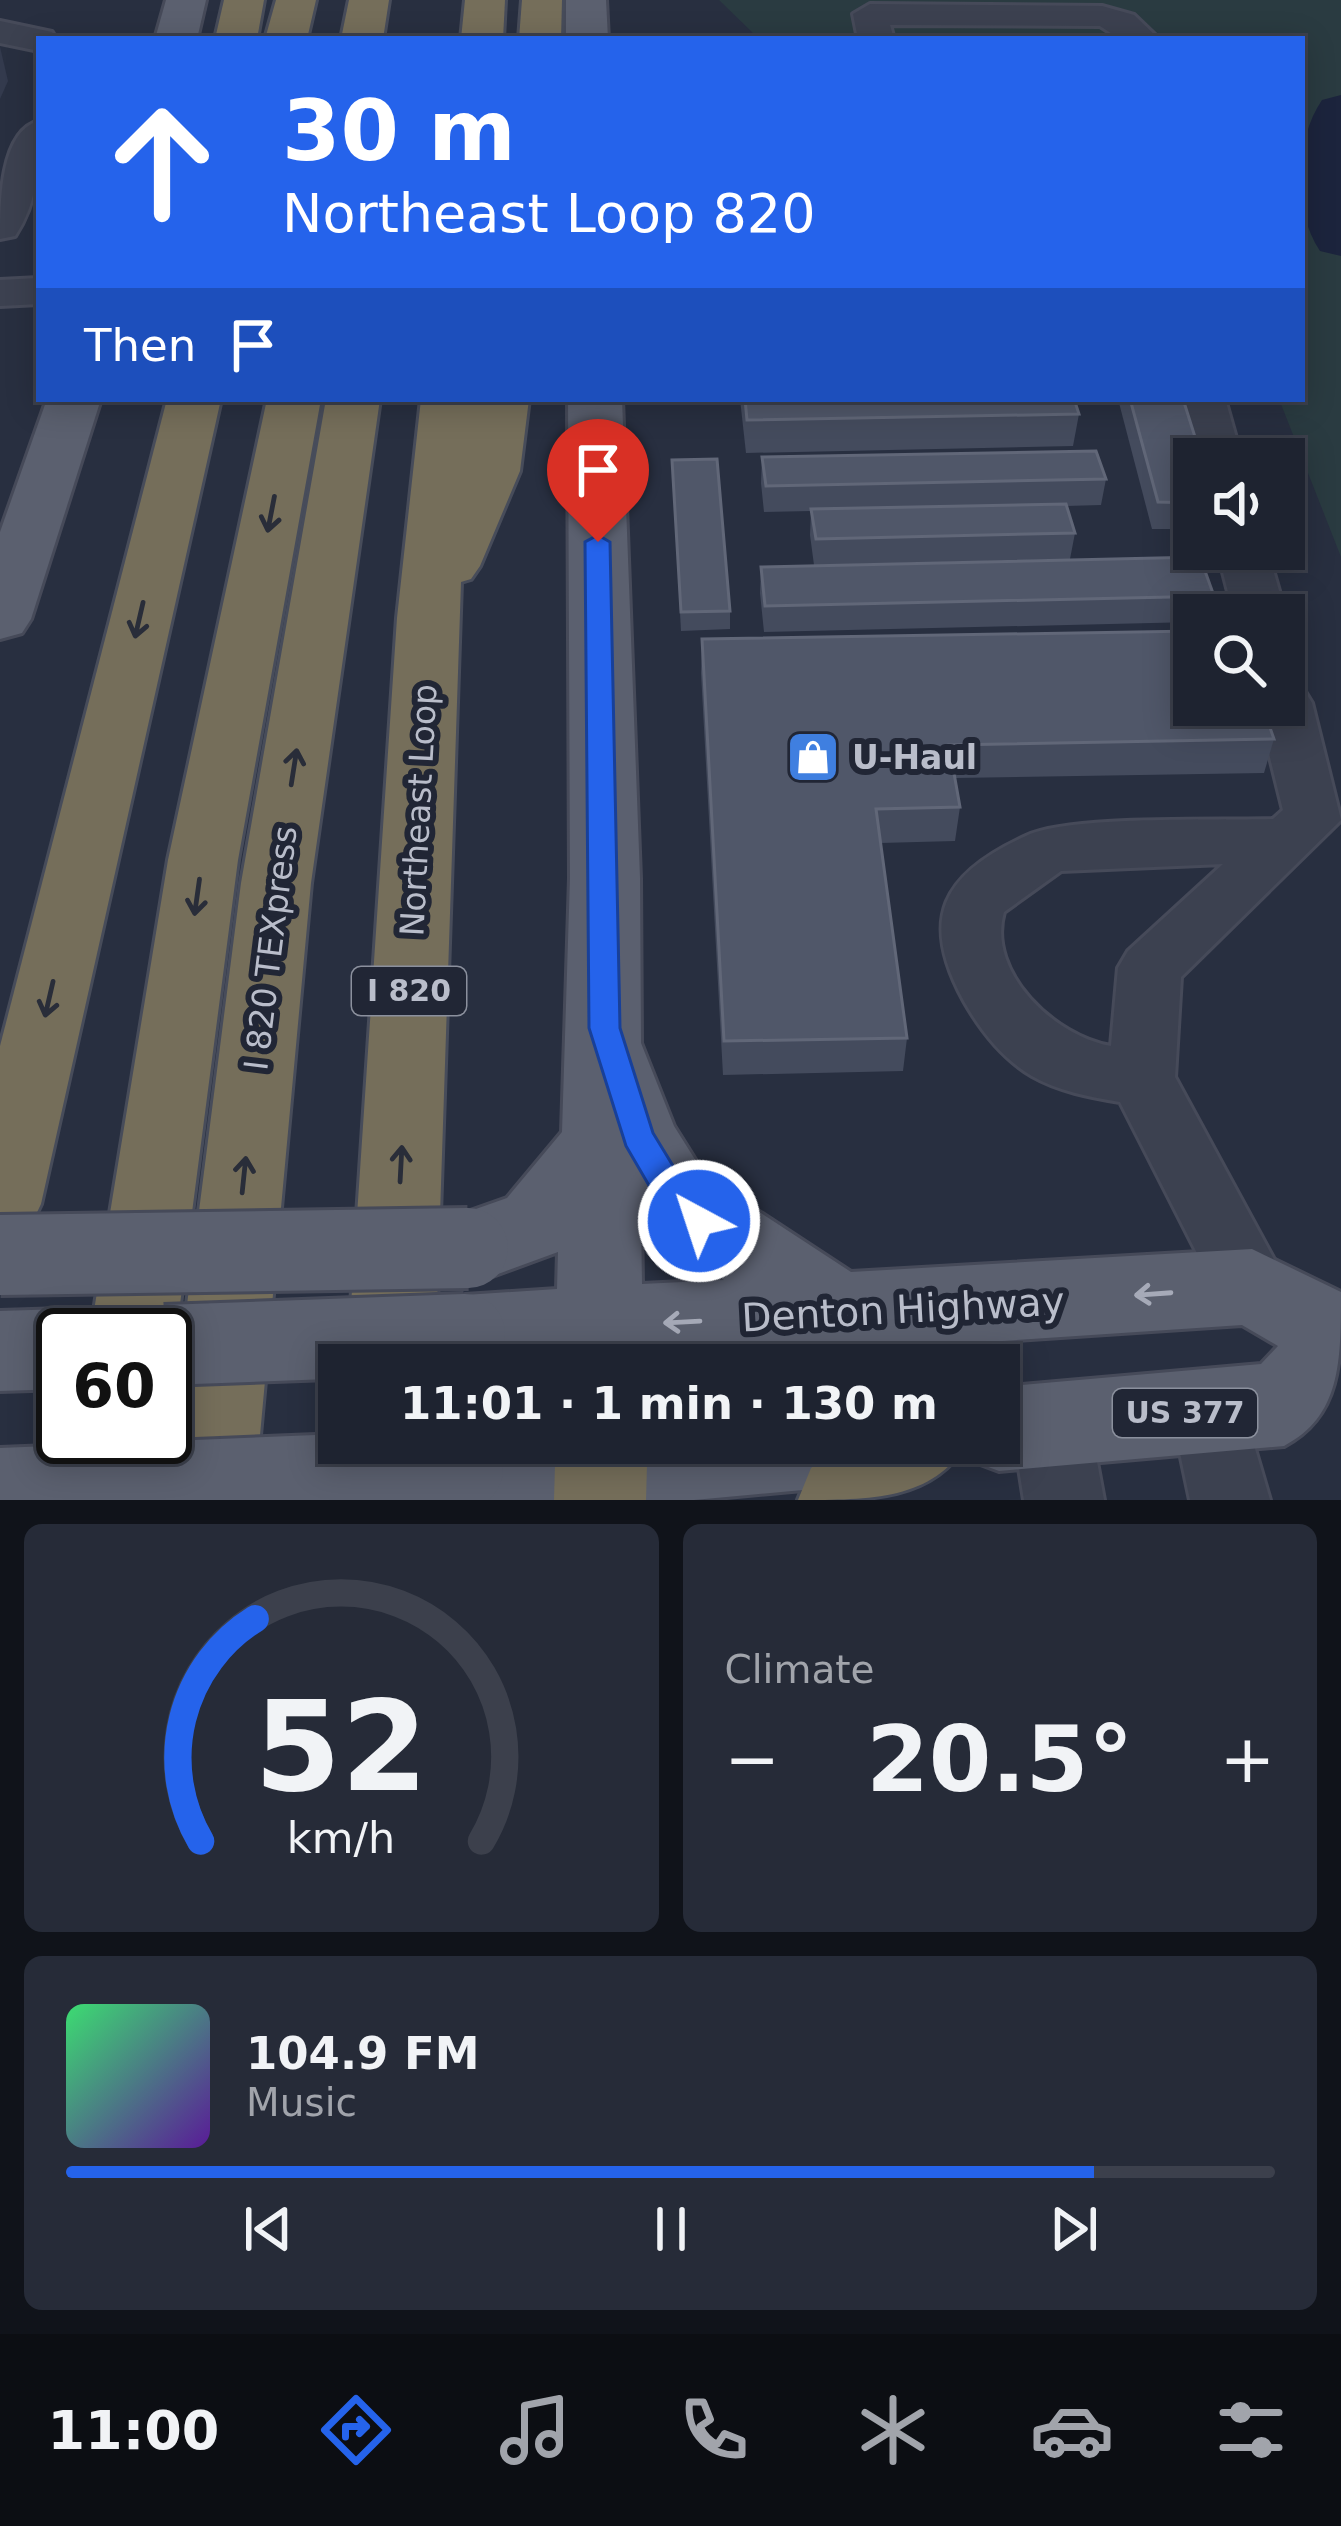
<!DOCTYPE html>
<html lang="en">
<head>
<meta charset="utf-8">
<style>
  body { margin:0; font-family:"DejaVu Sans",sans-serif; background:#262b38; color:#f1f3f6; height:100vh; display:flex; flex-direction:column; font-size:45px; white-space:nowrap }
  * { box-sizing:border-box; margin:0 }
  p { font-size:39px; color:#a1a4ab }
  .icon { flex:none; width:66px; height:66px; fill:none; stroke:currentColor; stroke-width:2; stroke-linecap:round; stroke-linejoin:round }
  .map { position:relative; height:1500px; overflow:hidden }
  .side { display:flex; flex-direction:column; gap:24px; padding:24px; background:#10131a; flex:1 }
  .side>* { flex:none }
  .banner { position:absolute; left:36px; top:36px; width:1269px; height:366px; border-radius:0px; box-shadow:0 6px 30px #0003,0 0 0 3px #3c404c; background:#2563eb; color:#fff; overflow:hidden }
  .fabs { position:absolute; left:1173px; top:438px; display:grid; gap:24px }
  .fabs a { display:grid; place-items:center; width:132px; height:132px; border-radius:0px; background:#1e2330; box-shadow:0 6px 30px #0003,0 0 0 3px #3c404c; font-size:60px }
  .speed { position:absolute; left:36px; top:1308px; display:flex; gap:24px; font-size:60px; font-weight:700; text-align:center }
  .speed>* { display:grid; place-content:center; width:156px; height:156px; border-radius:50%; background:#1e2330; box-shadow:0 6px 30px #0003,0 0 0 3px #3c404c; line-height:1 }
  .speed .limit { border:6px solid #111; border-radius:18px; background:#fff; color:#111 }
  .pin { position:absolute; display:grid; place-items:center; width:102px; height:102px; color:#fff; margin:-123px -51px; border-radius:50% 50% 50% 0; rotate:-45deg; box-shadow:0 0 12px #0007 }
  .pin .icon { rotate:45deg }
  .me { position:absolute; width:132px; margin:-66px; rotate:320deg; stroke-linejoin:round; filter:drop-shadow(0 0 9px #0008) }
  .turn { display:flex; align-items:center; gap:42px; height:252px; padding:0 48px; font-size:54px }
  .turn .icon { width:156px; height:156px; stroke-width:2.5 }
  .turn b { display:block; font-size:84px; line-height:102px }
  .then { display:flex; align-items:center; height:114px; padding:0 48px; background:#0003; gap:24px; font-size:45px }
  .big { font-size:90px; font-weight:700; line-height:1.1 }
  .side .widget { flex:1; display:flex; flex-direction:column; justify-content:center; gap:18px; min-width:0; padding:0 42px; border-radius:18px; background:#262b38 }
  .side .dial { align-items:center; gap:0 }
  .dial svg { height:312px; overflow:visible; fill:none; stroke:#3c404c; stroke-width:7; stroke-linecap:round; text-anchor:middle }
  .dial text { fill:#f1f3f6; stroke:none }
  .song { display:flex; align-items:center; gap:36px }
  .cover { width:144px; height:144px; border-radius:18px; background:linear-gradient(135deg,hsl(140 70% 55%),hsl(270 70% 35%)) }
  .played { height:12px; border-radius:6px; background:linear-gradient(90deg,#2563eb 85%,#3c404c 85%) }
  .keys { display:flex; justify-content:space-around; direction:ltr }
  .heat { display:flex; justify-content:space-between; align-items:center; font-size:66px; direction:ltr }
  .side .tiles { flex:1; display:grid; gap:24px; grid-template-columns:1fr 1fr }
  .widget:last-child { grid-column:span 2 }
  .trip { position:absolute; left:318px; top:1344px; width:702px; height:120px; border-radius:0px; background:#1e2330; box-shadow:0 6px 30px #0003,0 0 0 3px #3c404c; font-weight:700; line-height:120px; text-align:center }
  .menu { display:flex; height:192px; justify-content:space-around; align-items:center; background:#0c0e13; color:#a1a4ab }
  .menu .icon { width:84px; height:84px }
  .menu .on { color:#2563eb }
  .menu b { font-size:54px; color:#f1f3f6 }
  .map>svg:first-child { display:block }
</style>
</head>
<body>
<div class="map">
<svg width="1341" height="1500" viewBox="0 0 1341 1500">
  <rect width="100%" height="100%" fill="#282f40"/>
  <polygon fill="#2a3b41" points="719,0 1341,0 1341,557 1279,399 1302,399 1302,39 768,39 755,35"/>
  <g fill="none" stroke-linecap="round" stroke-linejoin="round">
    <path fill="#1c243d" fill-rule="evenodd" d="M1341,95v161l-21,-5c-28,-41 -25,-112 2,-151z"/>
    <g stroke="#464a59" stroke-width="6">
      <g id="minor">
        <polygon points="870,4 1102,6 1134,15 1159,39 1120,39 1100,26 890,25 894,39 858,39 853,14"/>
        <polygon points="0,21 52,32 56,39 39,39 39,51 0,43"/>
        <path d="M39,121c0,41 0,79 -24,115l-15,3c0,-35 0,-108 39,-118z"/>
        <polygon points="39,278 39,304 0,306 0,280"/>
        <polygon points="1179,399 1225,399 1242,459 1194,459"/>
        <polygon points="1217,549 1267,549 1286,615 1284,619 1234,615"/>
        <path d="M1284,684l20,6 8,13 29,117 -160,157 -6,100 114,210 -11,23 -26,10 -26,-10 -106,-208c-30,-5 -62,-11 -88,-26 -30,-18 -51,-45 -68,-75 -45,-82 -22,-127 62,-165 44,-21 191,-15 247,-17l10,-9 -26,-105h27zM1223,864l-95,87 -10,17 -7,78c-55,-9 -125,-73 -107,-134l57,-41z"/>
        <polygon points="1209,1374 1236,1384 1270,1500 1190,1500 1171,1410 1182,1384"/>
        <polygon points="1051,1388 1078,1398 1090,1424 1104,1500 1024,1500 1012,1424 1024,1398"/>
      </g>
    </g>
    <g stroke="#464a59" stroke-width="6">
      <g id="major">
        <polygon points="166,0 206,0 197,39 155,39"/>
        <polygon points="566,0 606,0 608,39 566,39"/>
        <polygon points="47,399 101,399 31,619 22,633 0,639 0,532"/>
        <path d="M568,399h54l18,479 1,165 33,83 32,51 145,95 401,-23 89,43c0,70 0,124 -57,154l-285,25 -32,-12 -7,-16h39v-56l262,-23 17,-18 -36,-21 -600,40 -208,-3 -12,-28 12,-28 31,-11 92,-6 1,-37 -90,33 -29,-11 -13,-26 13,-26 68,-24 55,-66 8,-254zM641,1215l7,12 76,53 -82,4z"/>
        <polygon points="63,1309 94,1321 100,1335 63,1335 63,1389 0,1391 0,1311"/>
        <polygon points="429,1443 892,1443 879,1473 847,1486 694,1500 431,1500 417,1469"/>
      </g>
    </g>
    <g stroke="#474c5a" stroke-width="6">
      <g id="highway">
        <polygon points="224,0 264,0 257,39 215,39"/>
        <polygon points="276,0 316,0 307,39 265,39"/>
        <polygon points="349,0 389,0 383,39 341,39"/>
        <polygon points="465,0 505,0 503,39 461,39"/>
        <polygon points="522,0 562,0 561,39 519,39"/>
        <polygon points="167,399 221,399 41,1204 29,1229 0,1239 0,1046"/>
        <polygon points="267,399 321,399 238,860 176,1335 165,1360 165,1335 90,1335 168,860"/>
        <polygon points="326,399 380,399 311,883 254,1500 162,1500 241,883"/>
        <polygon points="421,399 529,399 520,471 480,566 471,579 461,582 435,1365 347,1365 397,618"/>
        <polygon points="565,1443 637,1443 647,1465 646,1500 554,1500 555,1465"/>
        <path d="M847,1443h120c-34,57 -96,57 -169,57l13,-32z"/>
      </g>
    </g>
    <use href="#minor" fill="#3c4150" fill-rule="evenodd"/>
    <use href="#major" fill="#5b606f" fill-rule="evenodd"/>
    <use href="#highway" fill="#756e5a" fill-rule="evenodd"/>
    <g stroke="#464a59" stroke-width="86" stroke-linecap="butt">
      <g id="major-bridge">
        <polyline points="0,1255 468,1248"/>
        <polyline points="165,1345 465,1334"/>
        <polyline points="0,1488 463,1469"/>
      </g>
    </g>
    <use href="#major-bridge" stroke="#5b606f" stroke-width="80"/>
  </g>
  <g fill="#444b5d">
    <polygon points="740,399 1074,399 1079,414 1073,446 746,453"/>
    <polygon points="1118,399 1183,399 1194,459 1194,529 1152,529"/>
    <polygon points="762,457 1106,479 1101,505 1066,506 1075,533 1070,559 814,565 810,535 811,511 764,512 761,483"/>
    <polygon points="672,460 730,611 730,629 681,631"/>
    <polygon points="761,567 1214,596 1210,615 1194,615 1194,622 764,632 760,593"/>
    <polygon points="702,639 1274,739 1264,773 955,778 960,807 955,841 880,843 907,1038 903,1071 723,1075 701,673"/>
  </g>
  <polygon fill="#333a4d" points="0,47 8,81 0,99"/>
  <g fill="#505769" stroke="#616778" stroke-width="3">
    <polygon points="745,399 1074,399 1079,414 747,420"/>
    <polygon points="1130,399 1183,399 1202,459 1194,459 1194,503 1158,502"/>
    <polygon points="1096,451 1106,479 766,486 762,457"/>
    <polygon points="717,459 730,611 681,612 672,460"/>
    <polygon points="1066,504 1075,533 816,539 811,509"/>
    <polygon points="1200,557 1214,596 765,606 761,567"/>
    <polygon points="1194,631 1194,705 1262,705 1274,739 949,745 960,807 876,809 907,1038 724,1041 702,639"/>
  </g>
  <defs><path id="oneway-shaft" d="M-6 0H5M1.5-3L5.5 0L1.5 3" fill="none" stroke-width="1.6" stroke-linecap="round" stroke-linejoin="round" transform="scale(3)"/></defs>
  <g stroke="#292d39">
    <use href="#oneway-shaft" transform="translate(271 514) rotate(101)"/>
    <use href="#oneway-shaft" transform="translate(139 620) rotate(103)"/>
    <use href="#oneway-shaft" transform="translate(294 767) rotate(-81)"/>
    <use href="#oneway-shaft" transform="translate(197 897) rotate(98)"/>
    <use href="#oneway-shaft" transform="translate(49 999) rotate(103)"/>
    <use href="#oneway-shaft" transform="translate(401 1164) rotate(-87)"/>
    <use href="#oneway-shaft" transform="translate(244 1175) rotate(-84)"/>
  </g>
  <g stroke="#a6aab8">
    <use href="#oneway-shaft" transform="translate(1153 1294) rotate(176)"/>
    <use href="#oneway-shaft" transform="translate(682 1322) rotate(177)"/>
  </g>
  <polygon fill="#2563eb" stroke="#184099" stroke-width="3" points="598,535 610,542 620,1028 653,1133 689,1192 716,1221 711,1231 699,1236 665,1213 626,1146 589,1028 585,542"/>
  <defs>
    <g id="shop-square" transform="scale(2.7)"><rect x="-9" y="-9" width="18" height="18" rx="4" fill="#3f7fe0" stroke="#212635"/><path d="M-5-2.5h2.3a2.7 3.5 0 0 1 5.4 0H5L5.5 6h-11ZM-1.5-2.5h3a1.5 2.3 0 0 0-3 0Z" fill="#fff"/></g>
  </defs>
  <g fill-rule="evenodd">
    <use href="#shop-square" x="813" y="757"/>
  </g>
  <g text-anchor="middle" stroke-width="12" stroke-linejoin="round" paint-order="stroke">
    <g fill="#212635" stroke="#8b909d" stroke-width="3">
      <rect x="352" y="967" width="114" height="48" rx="9"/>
      <rect x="1113" y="1389" width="144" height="48" rx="9"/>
    </g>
    <g font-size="30" font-weight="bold" fill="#b9bdca">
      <text x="409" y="1001">I 820</text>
      <text x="1185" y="1423">US 377</text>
    </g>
    <g font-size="33" font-weight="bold" fill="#b9bdca" stroke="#212635" text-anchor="start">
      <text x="852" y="769">U-Haul</text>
    </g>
    <g font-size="33" fill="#b9bdca" stroke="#212635">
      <text transform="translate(418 810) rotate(-87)" y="12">Northeast Loop</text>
      <text transform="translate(270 948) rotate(-83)" y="12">I 820 TEXpress</text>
    </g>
    <g font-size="39" fill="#b9bdca" stroke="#212635">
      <text transform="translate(903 1309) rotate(-3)" y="14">Denton Highway</text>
    </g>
  </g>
</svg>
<div class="fabs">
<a><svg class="icon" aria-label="sound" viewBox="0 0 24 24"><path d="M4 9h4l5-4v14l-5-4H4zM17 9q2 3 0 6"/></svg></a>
<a><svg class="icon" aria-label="search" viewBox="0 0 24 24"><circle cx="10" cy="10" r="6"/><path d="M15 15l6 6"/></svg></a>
</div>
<div class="speed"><div class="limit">60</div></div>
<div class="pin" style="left:598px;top:542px;background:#d93025"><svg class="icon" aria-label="arrive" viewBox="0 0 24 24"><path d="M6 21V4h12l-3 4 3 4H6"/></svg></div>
<svg class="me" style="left:699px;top:1221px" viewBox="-20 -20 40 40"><circle r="17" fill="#2563eb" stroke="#fff" stroke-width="3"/><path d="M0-11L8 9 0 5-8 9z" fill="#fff"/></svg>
<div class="trip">11:01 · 1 min · 130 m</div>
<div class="banner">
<div class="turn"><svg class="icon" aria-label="ahead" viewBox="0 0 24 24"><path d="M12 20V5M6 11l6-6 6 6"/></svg><div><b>30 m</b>Northeast Loop 820</div></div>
<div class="then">Then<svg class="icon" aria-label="arrive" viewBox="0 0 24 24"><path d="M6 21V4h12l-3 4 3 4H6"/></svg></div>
</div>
</div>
<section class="side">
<div class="tiles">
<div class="widget dial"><svg viewBox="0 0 100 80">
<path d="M14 69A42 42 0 1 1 86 69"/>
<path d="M14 69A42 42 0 0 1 28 12" stroke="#2563eb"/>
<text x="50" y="56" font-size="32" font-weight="700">52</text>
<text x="50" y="72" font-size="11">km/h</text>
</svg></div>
<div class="widget"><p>Climate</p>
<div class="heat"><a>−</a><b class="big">20.5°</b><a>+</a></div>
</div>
<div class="widget">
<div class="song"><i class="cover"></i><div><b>104.9 FM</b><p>Music</p></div></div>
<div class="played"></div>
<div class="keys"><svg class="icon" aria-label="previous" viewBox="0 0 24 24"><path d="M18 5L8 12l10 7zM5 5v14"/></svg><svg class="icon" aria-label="pause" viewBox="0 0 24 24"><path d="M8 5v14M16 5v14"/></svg><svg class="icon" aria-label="next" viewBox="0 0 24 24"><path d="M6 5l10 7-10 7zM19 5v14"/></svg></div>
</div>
</div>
</section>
<nav class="menu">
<b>11:00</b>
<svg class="icon on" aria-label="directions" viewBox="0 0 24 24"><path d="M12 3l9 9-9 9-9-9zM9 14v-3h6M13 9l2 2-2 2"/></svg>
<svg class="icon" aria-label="music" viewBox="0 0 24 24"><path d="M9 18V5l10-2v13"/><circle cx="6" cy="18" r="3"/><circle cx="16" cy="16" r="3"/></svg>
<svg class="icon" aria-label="phone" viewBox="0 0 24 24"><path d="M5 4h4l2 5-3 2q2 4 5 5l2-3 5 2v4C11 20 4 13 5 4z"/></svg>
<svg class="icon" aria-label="climate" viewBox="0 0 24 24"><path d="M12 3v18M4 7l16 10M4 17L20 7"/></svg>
<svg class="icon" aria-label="car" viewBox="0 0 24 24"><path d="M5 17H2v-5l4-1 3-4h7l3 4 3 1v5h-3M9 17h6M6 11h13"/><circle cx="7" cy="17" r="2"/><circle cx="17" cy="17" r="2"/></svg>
<svg class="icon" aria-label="filters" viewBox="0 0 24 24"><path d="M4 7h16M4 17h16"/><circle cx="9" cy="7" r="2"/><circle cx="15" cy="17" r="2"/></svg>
</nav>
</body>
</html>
